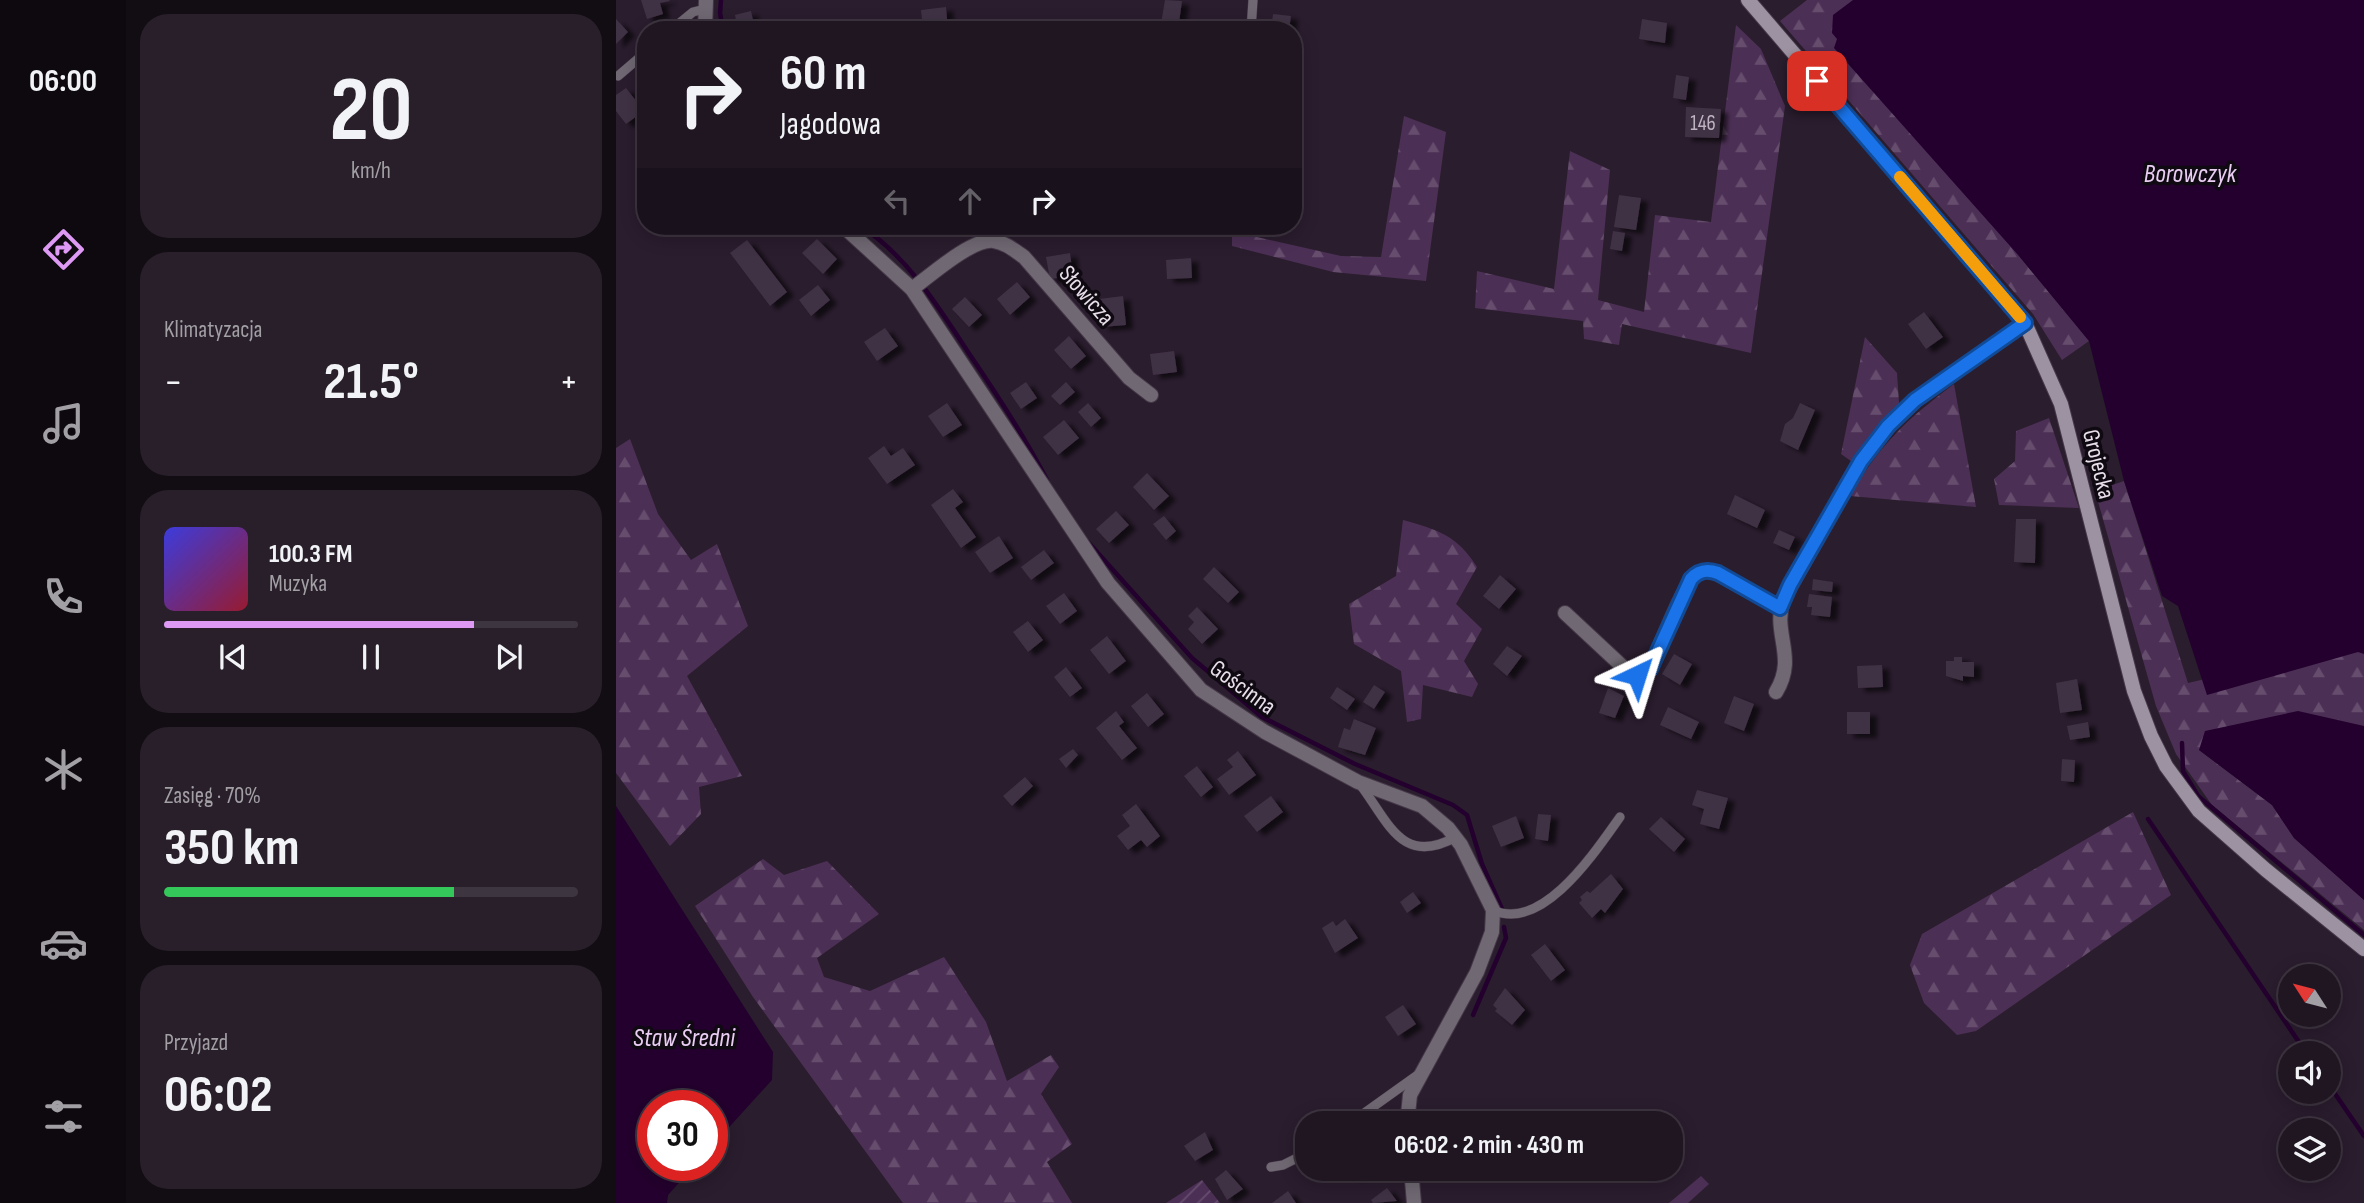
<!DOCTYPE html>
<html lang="pl">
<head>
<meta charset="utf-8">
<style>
  body { margin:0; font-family:"Sofia Sans Condensed",sans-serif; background:#281f2a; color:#f1f3f6; height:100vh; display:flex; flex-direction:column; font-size:26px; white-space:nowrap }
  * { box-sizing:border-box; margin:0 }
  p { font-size:23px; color:#a29fa5 }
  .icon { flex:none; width:38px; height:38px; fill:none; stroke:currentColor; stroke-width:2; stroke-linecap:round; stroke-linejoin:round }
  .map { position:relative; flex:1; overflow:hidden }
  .panel { display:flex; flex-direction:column; gap:14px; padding:14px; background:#120c13; width:490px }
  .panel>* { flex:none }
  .guide { position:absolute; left:21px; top:21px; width:665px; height:214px; border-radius:28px; box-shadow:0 4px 18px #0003,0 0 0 2px #3d3540; background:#201622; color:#f1f3f6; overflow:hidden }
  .needle { width:46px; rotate:306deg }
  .fabs { position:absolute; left:1662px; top:964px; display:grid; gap:14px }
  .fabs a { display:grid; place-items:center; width:63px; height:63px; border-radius:50%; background:#201622; box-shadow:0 4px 18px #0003,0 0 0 2px #3d3540; font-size:35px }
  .speed { position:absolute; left:21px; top:1090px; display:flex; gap:14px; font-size:35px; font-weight:700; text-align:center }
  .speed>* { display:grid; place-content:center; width:91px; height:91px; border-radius:50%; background:#201622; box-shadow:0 4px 18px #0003,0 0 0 2px #3d3540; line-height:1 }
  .speed .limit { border:10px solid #d22; background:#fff; color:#111 }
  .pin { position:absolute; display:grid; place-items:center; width:60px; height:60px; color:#fff; margin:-30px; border-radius:14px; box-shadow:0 4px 10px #0006 }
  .me { position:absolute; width:77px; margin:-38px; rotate:41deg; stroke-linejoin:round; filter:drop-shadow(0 0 5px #0008) }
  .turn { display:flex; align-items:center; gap:24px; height:147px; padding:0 28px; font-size:32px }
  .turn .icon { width:91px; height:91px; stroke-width:2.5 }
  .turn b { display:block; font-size:49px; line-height:60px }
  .lanes { display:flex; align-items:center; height:66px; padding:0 28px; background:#0003; justify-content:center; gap:35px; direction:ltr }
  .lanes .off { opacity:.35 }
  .big { font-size:52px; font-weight:700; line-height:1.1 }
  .panel .tile { flex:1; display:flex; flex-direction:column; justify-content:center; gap:10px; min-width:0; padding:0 24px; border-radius:28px; background:#281f2a }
  .panel .dial { align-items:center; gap:0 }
  .dial b { font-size:91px; line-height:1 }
  .song { display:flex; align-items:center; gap:21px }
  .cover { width:84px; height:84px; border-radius:10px; background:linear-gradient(135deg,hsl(240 70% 55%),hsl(350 70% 35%)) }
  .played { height:7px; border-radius:4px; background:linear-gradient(90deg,#dd99f3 75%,#3d3540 75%) }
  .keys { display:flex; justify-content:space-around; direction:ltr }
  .heat { display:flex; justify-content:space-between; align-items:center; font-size:38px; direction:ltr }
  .charge { height:10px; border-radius:5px; background:linear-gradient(90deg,#34c759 70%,#3d3540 0) }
  .trip { position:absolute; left:679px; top:1111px; width:388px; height:70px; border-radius:28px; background:#201622; box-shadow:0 4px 18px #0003,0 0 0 2px #3d3540; font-weight:700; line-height:70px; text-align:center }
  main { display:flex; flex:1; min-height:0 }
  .tabs { display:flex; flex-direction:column; width:126px; justify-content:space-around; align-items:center; background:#0d090e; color:#a29fa5 }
  .tabs .icon { width:49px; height:49px }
  .tabs .selected { color:#dd99f3 }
  .tabs b { font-size:32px; color:#f1f3f6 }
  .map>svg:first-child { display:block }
</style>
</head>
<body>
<main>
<nav class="tabs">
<b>06:00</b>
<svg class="icon selected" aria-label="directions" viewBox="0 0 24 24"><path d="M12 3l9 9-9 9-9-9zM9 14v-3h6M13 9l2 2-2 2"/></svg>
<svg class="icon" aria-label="music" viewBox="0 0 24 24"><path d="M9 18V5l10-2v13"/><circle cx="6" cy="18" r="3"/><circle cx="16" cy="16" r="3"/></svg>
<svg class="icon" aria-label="phone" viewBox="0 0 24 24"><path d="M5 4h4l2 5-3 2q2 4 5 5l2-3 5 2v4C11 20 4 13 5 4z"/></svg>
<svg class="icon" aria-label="climate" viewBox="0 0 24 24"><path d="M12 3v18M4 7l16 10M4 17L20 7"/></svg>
<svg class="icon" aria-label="car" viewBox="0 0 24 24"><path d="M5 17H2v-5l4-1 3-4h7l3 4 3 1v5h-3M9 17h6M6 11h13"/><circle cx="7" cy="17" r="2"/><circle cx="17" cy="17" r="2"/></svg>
<svg class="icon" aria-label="filters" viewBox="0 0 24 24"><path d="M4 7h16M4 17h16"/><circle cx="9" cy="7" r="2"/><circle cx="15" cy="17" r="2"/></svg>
</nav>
<section class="panel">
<div class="tile dial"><b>20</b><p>km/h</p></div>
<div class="tile"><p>Klimatyzacja</p>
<div class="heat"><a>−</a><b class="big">21.5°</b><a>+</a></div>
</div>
<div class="tile">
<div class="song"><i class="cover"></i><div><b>100.3 FM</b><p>Muzyka</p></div></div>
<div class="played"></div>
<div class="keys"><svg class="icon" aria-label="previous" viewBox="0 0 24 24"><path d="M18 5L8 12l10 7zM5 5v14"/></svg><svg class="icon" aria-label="pause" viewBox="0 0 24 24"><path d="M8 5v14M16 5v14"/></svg><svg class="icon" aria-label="next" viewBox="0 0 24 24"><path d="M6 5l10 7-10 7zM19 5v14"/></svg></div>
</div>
<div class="tile"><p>Zasięg · 70%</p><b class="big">350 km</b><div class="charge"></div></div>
<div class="tile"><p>Przyjazd</p><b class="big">06:02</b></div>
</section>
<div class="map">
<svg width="1748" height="1203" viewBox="0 0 1748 1203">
  <defs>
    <pattern id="forest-firs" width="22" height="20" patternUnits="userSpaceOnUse" patternTransform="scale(1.75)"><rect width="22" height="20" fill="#4c2f55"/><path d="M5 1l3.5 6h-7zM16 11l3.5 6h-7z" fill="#664d6e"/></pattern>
    <pattern id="garden-furrows" width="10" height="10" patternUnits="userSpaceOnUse" patternTransform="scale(1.75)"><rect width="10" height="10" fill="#4c2f55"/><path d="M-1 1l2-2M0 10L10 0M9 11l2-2" fill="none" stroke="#664d6e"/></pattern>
    <filter id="shadow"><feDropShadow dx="7" dy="4" stdDeviation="2" flood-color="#0009"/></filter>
  </defs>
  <rect width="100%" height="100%" fill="#2a1d2e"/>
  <g fill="url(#forest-firs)">
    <polygon points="1191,0 1245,0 1403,256 1473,341 1446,360 1417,314 1164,21"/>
    <polygon points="1120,25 1145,49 1169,106 1135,353 1006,324 1003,345 968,339 967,321 859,308 861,271 938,289 954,151 994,170 982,300 1028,312 1039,215 1095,222"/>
    <polygon points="788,116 830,132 810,281 717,272 616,246 616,226 632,226 632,235 725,256 765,257"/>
    <polygon points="1249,337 1281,373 1283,403 1235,461 1225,454"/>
    <path d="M1338,384l22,123 -126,-11c30,-52 57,-77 104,-112z"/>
    <polygon points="1433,418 1463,508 1383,505 1378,479 1399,461 1400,431"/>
    <polygon points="14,439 42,514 75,560 101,544 132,626 71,676 126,776 83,787 85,814 54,846 0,773 0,448"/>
    <polygon points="1508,481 1572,683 1739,644 1748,648 1748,726 1583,750 1656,805 1678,838 1748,900 1748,930 1596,805 1560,754 1540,706 1479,491"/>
    <path d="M787,520c35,10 54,15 74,47l-21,37 26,25 -18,32 14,23 -6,13 -49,-12 -2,34 -14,3 -6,-51 -47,-27 -5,-40 47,-28z"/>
    <polygon points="1517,812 1555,895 1360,1031 1341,1035 1308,1003 1294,965 1306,934"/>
    <polygon points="147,859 168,875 211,861 263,914 201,958 208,977 254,991 328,957 370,1022 391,1081 435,1055 443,1067 425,1094 456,1144 431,1162 456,1203 287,1203 137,997 79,906"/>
    <polygon points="1085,1176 1093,1184 1072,1203 1053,1203"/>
  </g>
  <polygon fill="url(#garden-furrows)" points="586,1180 604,1203 550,1203"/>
  <g fill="#24002e">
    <polygon points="1237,0 1748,0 1748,654 1742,652 1591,695 1562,606 1546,596 1508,481 1473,341 1403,256 1218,48 1221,39 1216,33 1217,15"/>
    <polygon points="1682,711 1748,726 1748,900 1678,838 1656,805 1583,750 1589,731"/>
    <polygon points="0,806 157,1052 156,1080 96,1146 96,1106 37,1106 37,1166 78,1166 52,1195 51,1203 0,1203"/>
  </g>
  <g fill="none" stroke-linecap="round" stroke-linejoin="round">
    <g stroke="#24002e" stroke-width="4.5">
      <polyline points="105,0 104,13 107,30"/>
      <path d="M244,226c46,28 79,82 108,126 28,41 56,83 79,128"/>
      <polyline points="472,542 576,658 646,717 739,764 837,805 851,815 866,864 886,909"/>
      <polyline points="1566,743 1567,771 1582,796 1748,935"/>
      <polyline points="1532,819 1691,1054"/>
      <polyline points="857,1015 890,938 888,927"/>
      <polyline points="1713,1085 1748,1136"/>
    </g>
  </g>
  <g fill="#403144" filter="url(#shadow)">
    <polygon points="25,0 53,0 54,1 44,3 47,14 31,19"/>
    <polygon points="549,0 566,1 562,30 544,30"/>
    <polygon points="330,7 332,30 307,30 305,10"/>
    <polygon points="135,11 138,25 122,29 119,15"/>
    <polygon points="657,14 675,16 673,30 655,30"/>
    <polygon points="0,19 12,32 0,44"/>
    <polygon points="1026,19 1051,23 1049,43 1023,39"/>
    <polygon points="1060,75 1073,77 1070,100 1057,98"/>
    <polygon points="10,88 28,111 10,124 0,111 0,95"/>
    <polygon points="1070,107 1105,109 1103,138 1069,137"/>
    <polygon points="1003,195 1025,198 1020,230 998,227"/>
    <polygon points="997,231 1009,233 1006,251 994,249"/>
    <polygon points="201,239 221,259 207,274 186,253"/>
    <polygon points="131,240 171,292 154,306 114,253"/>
    <polygon points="454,253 457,276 434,279 430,257"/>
    <polygon points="575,258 576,278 551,279 550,260"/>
    <polygon points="401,282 414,297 394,315 381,299"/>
    <polygon points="202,285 214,300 195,316 183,300"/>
    <polygon points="507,296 510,325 486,327 483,299"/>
    <polygon points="349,297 366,315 353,327 336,309"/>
    <polygon points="1308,312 1327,337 1310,349 1292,324"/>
    <polygon points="269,328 282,346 261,361 248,342"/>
    <polygon points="453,336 470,356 455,369 438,350"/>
    <polygon points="558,351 561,372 537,375 534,354"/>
    <polygon points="410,382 421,398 405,409 394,393"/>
    <polygon points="450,382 459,392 444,405 435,396"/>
    <polygon points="331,403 346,425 327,437 312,416"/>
    <polygon points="472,403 485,418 475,427 462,412"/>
    <polygon points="1184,403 1199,410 1182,450 1164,441 1169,424 1177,418"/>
    <polygon points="448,420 463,438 442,455 427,437"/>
    <polygon points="268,446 275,456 287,448 299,465 271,484 252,458"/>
    <polygon points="531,473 553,496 538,510 517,487"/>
    <polygon points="337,489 347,502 339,508 360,537 345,548 315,505"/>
    <polygon points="1119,495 1149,510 1141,528 1111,514"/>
    <polygon points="500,511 513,525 493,543 480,529"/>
    <polygon points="548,516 560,531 550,540 537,524"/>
    <polygon points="1400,519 1420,519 1419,563 1398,562"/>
    <polygon points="1163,530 1179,537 1173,550 1157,543"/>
    <polygon points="383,536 397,558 374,573 359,552"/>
    <polygon points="428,550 438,563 415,580 405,567"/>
    <polygon points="598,567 623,592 612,603 587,579"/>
    <polygon points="884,575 900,589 883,609 867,596"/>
    <polygon points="1197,579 1217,582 1216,592 1196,590"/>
    <polygon points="448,593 461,611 444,624 430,606"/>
    <polygon points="1193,594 1216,597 1214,617 1195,615 1196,607 1191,607"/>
    <polygon points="581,607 602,629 586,644 572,629 578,622 572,616"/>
    <polygon points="412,621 427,640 412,652 397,632"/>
    <polygon points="491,636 510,661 493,674 474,650"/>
    <polygon points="891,646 906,656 891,676 877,664"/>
    <polygon points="1058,654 1076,664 1064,685 1046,674"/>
    <polygon points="1338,657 1346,657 1346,662 1358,662 1358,677 1347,676 1347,681 1330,676 1330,661 1338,661"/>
    <polygon points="1266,665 1267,687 1242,688 1241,666"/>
    <polygon points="450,667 466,688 454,697 438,677"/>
    <polygon points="1461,679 1466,710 1444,713 1440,683"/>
    <polygon points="758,685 769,692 758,709 747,702"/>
    <polygon points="721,687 739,699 731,710 714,698"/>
    <polygon points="992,688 1008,696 999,718 983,713"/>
    <polygon points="531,693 548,714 532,727 515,706"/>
    <polygon points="1118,696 1138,704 1128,731 1108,723"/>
    <polygon points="1052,707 1083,722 1075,739 1044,725"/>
    <polygon points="500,711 508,722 503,726 521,748 506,760 480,728"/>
    <rect x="1231" y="712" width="23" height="22"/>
    <polygon points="738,719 760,728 749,755 722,747 728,728 734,730"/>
    <polygon points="1472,722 1474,737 1454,740 1451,726"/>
    <polygon points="457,749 462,755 450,768 443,759"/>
    <polygon points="622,751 640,775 613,795 601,779 617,767 611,760"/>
    <polygon points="1446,759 1459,760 1458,782 1445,781"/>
    <polygon points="581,766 597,787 585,797 568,776"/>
    <polygon points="409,777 417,786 396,806 387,796"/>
    <polygon points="1081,790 1112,798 1103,829 1084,824 1088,809 1076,805"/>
    <polygon points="655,796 667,812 641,832 628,816"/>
    <polygon points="520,804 544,836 531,847 525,840 512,850 501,836 514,826 506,815"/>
    <polygon points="922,814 935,815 932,841 919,839"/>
    <polygon points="900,816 908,838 885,847 876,826"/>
    <polygon points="1045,817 1069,839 1058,852 1033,829"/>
    <polygon points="995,874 1007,889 989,913 985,909 976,918 963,903 966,900 964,897 971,891 974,893"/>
    <polygon points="797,892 805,903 791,913 784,902"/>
    <polygon points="729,919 742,938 719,953 706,928 717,921 720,926"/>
    <polygon points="929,944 949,970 935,981 915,955"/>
    <polygon points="889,988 909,1010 896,1025 879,1011 881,1009 877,1005"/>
    <polygon points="787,1005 800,1024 782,1036 769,1017"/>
    <polygon points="836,1109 855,1124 824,1124"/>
    <polygon points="589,1132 597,1150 579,1161 568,1146"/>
    <polygon points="720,1169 752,1169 738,1178 732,1170 725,1175"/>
    <polygon points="610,1170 627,1189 611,1200 599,1179"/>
    <polygon points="771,1188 781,1201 757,1203 755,1200"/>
    <polygon points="672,1191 680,1203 656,1203"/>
  </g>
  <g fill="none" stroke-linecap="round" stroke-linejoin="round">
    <g stroke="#453848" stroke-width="10">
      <g id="lane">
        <polyline points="55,30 77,12 89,9"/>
        <polyline points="635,30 637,0"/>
        <polyline points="2,76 30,52"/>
        <path d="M743,783c30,39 42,84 97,54"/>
        <path d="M877,910c49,23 102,-58 127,-93"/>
        <polyline points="733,1124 803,1074"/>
        <polyline points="655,1167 667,1165 691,1153"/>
      </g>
    </g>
    <g stroke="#453848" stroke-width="16">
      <g id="street">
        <polyline points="89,30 90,0"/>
        <polyline points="227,226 296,289 492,583 585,690 649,732 742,782 806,806 832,828 845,845 877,910 876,932 861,972 794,1095 791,1124"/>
        <path d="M296,289c18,-13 60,-51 82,-48 12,2 20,9 30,16l105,121 22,17"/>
        <path d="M949,613l58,54 14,8 13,-6c8,-17 34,-87 47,-95 7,-5 13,-4 21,0l62,34"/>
        <path d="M1160,692c22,-36 -5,-59 8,-94l77,-137 27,-35 27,-26 110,-77"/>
        <polyline points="795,1169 798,1203"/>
      </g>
    </g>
    <g stroke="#453848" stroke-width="16">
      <polyline id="secondary" points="1132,0 1409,323 1445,404 1518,691 1535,736 1550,766 1583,811 1650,870 1748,949"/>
    </g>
    <use href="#lane" stroke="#706973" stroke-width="9"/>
    <use href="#street" stroke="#706973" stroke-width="14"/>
    <use href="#secondary" stroke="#9d92a1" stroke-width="14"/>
  </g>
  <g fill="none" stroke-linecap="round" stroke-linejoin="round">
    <g stroke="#114b97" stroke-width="18">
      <path id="route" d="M1021,675l13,-6 41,-90c8,-9 16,-10 27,-6l62,35 10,-23 71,-124 27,-35 27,-26 110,-77 -208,-242"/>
    </g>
    <use href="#route" stroke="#1a73e8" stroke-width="12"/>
    <polyline stroke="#f59e0b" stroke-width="12" points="1284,177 1404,317"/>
  </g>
  <g text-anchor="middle" stroke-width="7" stroke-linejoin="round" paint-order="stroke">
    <g font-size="21" fill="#beb4c1">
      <text x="1087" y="130">146</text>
    </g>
    <g font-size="24" fill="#e8dfeb" stroke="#0f0911">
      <text transform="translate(471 295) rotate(49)" y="8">Słowicza</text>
      <text transform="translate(1483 464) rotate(76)" y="8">Grojecka</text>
      <text transform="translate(627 687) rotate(36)" y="8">Gościnna</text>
    </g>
    <g font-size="26" font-style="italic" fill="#e9cdf3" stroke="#0f0911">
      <text x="1574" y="182">Borowczyk</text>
      <text x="68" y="1046">Staw Średni</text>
    </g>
  </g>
</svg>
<div class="fabs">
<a><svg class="needle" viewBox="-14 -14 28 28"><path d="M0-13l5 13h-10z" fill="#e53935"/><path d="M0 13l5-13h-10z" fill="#a29fa5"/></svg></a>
<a><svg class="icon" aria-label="sound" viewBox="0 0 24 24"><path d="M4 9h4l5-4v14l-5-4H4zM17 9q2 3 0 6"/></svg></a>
<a><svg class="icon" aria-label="layers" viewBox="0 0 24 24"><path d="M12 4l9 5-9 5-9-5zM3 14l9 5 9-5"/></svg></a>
</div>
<div class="speed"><div class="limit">30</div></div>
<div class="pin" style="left:1201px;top:81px;background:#d93025"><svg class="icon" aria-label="arrive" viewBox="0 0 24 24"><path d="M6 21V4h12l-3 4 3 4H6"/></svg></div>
<svg class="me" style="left:1021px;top:675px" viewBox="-20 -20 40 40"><path d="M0-17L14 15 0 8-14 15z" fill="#1a73e8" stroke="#fff" stroke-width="4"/></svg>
<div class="trip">06:02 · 2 min · 430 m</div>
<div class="guide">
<div class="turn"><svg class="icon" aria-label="right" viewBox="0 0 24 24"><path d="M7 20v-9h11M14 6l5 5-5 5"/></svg><div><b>60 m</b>Jagodowa</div></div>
<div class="lanes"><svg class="icon off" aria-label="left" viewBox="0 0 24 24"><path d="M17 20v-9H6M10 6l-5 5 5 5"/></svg><svg class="icon off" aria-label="ahead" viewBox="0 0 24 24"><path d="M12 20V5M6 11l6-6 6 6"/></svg><svg class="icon" aria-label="right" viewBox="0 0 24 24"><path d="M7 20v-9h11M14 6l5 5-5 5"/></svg></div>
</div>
</div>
</main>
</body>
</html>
